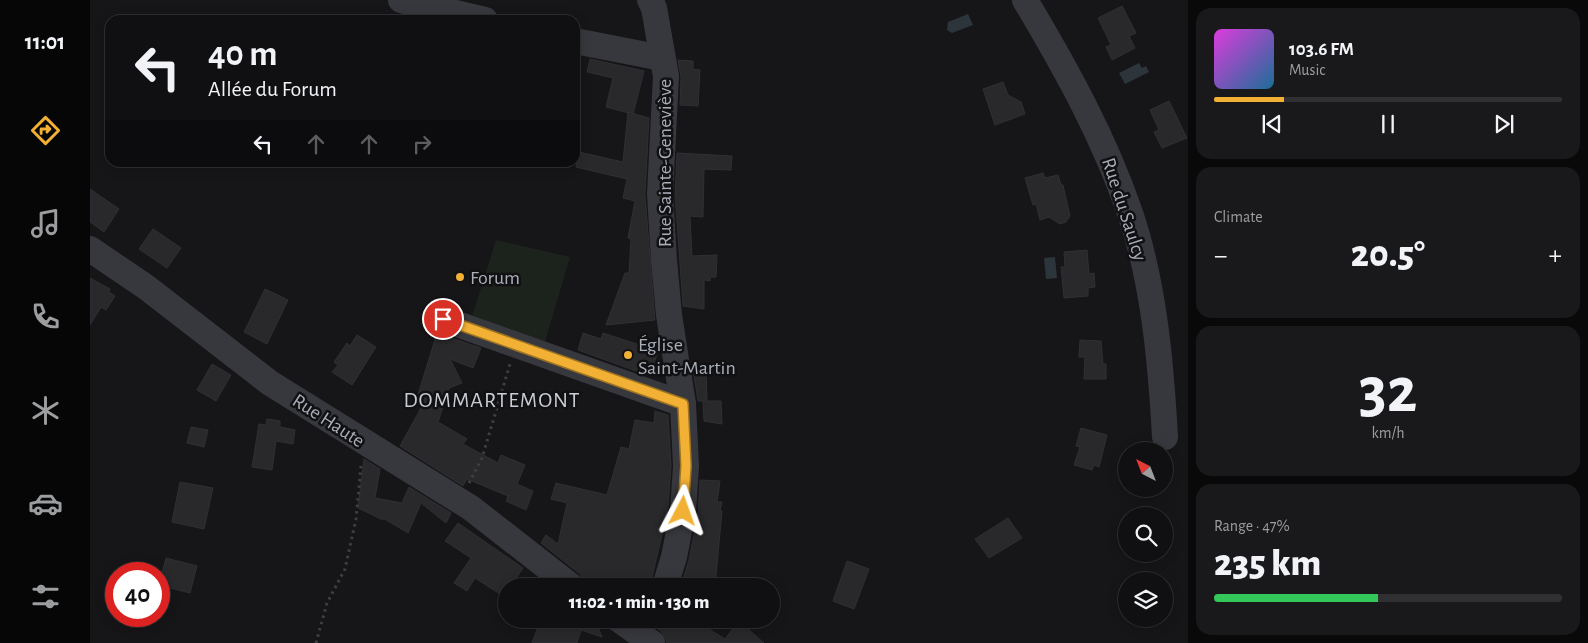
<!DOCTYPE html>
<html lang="en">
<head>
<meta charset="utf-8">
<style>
  body { margin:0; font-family:"Alegreya Sans",sans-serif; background:#19191b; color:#f1f3f6; height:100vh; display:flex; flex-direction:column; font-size:19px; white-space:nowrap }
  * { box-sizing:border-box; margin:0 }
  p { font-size:16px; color:#9c9d9f }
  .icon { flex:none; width:28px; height:28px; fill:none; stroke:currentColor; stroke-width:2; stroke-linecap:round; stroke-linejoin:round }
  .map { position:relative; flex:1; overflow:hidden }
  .drawer { display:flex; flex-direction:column; gap:8px; padding:8px; background:#09090a; width:400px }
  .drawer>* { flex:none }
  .guide { position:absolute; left:15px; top:15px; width:475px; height:152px; border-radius:15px; box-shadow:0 2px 12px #0003,0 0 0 1px #303032; background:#101012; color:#f1f3f6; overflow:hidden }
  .needle { width:32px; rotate:318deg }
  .fabs { position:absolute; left:1028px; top:442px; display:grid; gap:10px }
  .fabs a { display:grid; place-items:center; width:55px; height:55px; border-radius:50%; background:#101012; box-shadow:0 2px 12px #0003,0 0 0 1px #303032; font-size:25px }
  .speed { position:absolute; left:15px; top:562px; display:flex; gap:10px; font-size:25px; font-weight:700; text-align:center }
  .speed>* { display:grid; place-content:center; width:65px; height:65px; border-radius:50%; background:#101012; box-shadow:0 2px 12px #0003,0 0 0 1px #303032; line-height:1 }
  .speed .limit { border:8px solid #d22; background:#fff; color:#111 }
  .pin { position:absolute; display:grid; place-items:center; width:42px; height:42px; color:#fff; margin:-21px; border:2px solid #fff; border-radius:50%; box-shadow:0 1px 5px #0007 }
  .me { position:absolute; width:55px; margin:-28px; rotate:4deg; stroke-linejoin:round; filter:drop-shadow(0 0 4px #0008) }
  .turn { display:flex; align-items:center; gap:18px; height:105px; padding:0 20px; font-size:22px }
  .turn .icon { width:65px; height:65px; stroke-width:2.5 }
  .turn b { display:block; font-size:35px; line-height:42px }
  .lanes { display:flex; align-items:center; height:48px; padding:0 20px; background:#0003; justify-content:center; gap:25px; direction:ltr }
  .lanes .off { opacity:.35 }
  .big { font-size:38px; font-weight:800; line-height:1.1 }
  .drawer .widget { flex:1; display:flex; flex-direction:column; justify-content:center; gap:8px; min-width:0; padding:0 18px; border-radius:15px; background:#19191b }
  .drawer .dial { align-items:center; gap:0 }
  .dial b { font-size:65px; line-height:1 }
  .song { display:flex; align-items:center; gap:15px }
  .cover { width:60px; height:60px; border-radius:8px; background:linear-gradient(135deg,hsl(300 70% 55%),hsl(200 70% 35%)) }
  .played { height:5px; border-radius:2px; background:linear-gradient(90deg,#f2b134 20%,#303032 20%) }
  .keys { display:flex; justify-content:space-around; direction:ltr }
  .heat { display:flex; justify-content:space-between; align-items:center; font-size:28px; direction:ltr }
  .charge { height:8px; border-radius:4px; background:linear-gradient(90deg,#34c759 47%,#303032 0) }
  .trip { position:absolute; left:408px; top:578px; width:282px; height:50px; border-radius:25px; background:#101012; box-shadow:0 2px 12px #0003,0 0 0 1px #303032; font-weight:800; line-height:50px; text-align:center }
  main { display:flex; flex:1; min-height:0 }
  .dock { display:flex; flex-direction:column; width:90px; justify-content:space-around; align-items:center; background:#060607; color:#9c9d9f }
  .dock .icon { width:35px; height:35px }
  .dock .active { color:#f2b134 }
  .dock b { font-size:22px; color:#f1f3f6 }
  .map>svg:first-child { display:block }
</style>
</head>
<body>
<main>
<nav class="dock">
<b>11:01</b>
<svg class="icon active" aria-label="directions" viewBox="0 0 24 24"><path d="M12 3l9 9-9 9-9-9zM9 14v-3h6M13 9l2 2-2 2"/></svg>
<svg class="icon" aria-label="music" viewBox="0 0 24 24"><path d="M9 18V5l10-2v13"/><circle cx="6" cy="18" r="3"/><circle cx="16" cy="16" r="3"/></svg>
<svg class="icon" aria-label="phone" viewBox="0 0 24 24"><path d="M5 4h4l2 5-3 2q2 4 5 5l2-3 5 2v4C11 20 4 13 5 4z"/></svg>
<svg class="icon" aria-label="climate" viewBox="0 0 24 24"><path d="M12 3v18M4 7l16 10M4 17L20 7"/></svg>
<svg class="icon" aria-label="car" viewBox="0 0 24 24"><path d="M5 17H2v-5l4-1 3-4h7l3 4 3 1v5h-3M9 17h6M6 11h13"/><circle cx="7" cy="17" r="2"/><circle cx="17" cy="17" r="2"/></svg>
<svg class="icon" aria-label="filters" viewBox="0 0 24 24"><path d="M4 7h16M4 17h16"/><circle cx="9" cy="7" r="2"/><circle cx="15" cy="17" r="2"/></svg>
</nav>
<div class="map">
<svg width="1098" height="643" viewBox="0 0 1098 643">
  <rect width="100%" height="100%" fill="#161618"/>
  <polygon fill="#1c231d" points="406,240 480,257 454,345 381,320"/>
  <g fill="#2c353c">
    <polygon points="878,14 883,25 862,33 857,30 858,22"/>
    <polygon points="1049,63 1052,68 1056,66 1059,72 1035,84 1029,73"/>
    <polygon points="965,257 967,278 956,279 954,258"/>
  </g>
  <g fill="#29292c" stroke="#303034">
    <polygon points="1032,6 1046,33 1039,36 1045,48 1022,60 1016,47 1021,45 1008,18"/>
    <polygon points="500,59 554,71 543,114 516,107 523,78 497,72"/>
    <polygon points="588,60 603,61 603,69 610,70 608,106 590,105 591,77"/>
    <polygon points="913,82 918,95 931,102 935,114 905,125 893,89"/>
    <polygon points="1079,101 1097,138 1072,148 1064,132 1069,130 1060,110"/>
    <polygon points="538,112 559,118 555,195 565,320 516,325 535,273 539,273 541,239 538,238 545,201 533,198 537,179 486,167 489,152 533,162"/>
    <polygon points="587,153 642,156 641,170 614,169 613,217 600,216 602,256 627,255 626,277 620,277 620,281 614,280 614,309 593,306 585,194"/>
    <polygon points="953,173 955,178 968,175 971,185 973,185 980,216 976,222 970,224 959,217 950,220 946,204 943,205 935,178"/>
    <polygon points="0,189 29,209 14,232 0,222"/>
    <polygon points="63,229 91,248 77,268 49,249"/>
    <polygon points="997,250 999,274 1004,273 1005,287 998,288 998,296 974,298 971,267 975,267 974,252"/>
    <polygon points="0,278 20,289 19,292 25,296 16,310 11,307 0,325"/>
    <polygon points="175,289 198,300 177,344 154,332"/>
    <polygon points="347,333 349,337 353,335 391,348 383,368 360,359 372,383 359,388 348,422 377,439 373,444 408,463 411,455 435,465 427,484 443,491 436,510 416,501 418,496 377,479 373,486 310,446 335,401 327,398"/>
    <polygon points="493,333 511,339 513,333 568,351 560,376 488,350"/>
    <polygon points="267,335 286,347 262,385 242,372 248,365 244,362 257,343 260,346"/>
    <polygon points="990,340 1011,341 1013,364 1016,364 1016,379 994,379 995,357 989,357"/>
    <polygon points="122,364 141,375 126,401 107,390"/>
    <polygon points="603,369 616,369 617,401 631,401 632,424 614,421 613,401 608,401"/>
    <polygon points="565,411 578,415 581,466 578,509 560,586 496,586 490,574 451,543 456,535 468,544 477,503 461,499 466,483 517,495 531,447 539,449 545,420 564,423"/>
    <polygon points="177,419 190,421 190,427 205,430 203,444 186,441 182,470 162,467 169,424 176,425"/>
    <polygon points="101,427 118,430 114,447 97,443"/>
    <polygon points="991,428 1017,435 1009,467 1004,465 1002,470 984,465 990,447 986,446"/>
    <polygon points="274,459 290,469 285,498 312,503 319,487 361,513 356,523 331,503 318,533 293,518 293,520 268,508"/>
    <polygon points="610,480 630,481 627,502 632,502 630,511 632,511 625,586 591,586 599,560 608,514"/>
    <polygon points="90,482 123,488 114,529 82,522"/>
    <polygon points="918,518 932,538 899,558 885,539"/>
    <polygon points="368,523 433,568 423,583 419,580 410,594 385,578 377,591 364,583 381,558 355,541"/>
    <polygon points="76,558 107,566 100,593 69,585"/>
    <polygon points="757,561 779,569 764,609 743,601"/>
    <polygon points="451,619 505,619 512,637 491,630 487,643 442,643"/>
    <polygon points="554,619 603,619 635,639 649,621 674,643 577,643 571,631"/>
  </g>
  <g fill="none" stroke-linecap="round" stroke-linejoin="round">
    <g stroke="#3d3f44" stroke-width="3" stroke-dasharray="2.5 4" stroke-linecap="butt">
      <polyline points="379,483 392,458 420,364"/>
      <polyline points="226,643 237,603 255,569 266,519 271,466"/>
    </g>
    <g stroke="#37383d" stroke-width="26">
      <polyline points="311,0 395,20"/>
      <polyline points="560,0 564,8 576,76 570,194 574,260 579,315 593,404 596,466 593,511 584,557 575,586"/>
      <path d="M935,0c41,69 79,137 105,213 24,70 31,151 35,224"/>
      <polyline points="485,41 572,58"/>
      <polyline points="0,249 56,287 180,383 381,508 481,586"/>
      <polyline points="353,319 593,404"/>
      <polyline points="528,619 562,643"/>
    </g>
  </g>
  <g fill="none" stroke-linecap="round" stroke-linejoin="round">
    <g stroke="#9d7322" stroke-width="12">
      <polyline id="route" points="353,319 593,404 596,466 593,511"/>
    </g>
    <use href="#route" stroke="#f2b134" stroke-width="9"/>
  </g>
  <g fill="#f2b134" stroke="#111113" stroke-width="2">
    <circle cx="370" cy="277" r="5"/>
    <circle cx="538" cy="355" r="5"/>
  </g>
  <g text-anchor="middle" stroke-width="5" stroke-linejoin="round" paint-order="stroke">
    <g font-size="20" fill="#a8adb8" stroke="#111113">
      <text transform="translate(574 163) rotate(-90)" y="7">Rue Sainte-Geneviève</text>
      <text transform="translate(1035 209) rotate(72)" y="7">Rue du Saulcy</text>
      <text transform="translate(239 420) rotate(33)" y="7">Rue Haute</text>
    </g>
    <g font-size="20" fill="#a8adb8" stroke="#111113" text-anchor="start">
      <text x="380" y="284">Forum</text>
      <text x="548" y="351">Église<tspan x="548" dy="23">Saint-Martin</tspan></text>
    </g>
    <g font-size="22" letter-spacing="1" fill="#c9ccd4" stroke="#111113">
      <text x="402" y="407">DOMMARTEMONT</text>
    </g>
  </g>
</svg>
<div class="fabs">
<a><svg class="needle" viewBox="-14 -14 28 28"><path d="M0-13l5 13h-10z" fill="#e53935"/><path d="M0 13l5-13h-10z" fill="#9c9d9f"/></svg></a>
<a><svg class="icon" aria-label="search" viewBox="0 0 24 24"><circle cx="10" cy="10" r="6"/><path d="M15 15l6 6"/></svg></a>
<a><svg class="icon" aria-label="layers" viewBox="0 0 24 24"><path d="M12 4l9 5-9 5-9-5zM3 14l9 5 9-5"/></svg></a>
</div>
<div class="speed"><div class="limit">40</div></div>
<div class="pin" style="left:353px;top:319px;background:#d93025"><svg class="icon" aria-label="arrive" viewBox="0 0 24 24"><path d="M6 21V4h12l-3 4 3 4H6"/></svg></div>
<svg class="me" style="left:593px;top:511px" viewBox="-20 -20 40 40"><path d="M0-17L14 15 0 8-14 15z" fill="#f2b134" stroke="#fff" stroke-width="4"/></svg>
<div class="trip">11:02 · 1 min · 130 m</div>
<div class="guide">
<div class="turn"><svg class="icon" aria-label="left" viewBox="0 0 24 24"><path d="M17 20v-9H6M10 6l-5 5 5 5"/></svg><div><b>40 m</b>Allée du Forum</div></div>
<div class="lanes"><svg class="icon" aria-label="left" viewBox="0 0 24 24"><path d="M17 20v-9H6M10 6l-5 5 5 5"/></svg><svg class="icon off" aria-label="ahead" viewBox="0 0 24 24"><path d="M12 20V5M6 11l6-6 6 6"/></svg><svg class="icon off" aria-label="ahead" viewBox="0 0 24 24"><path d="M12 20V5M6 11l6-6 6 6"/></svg><svg class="icon off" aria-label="right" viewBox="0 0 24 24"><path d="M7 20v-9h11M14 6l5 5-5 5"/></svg></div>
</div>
</div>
<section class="drawer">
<div class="widget">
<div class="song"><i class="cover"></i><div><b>103.6 FM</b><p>Music</p></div></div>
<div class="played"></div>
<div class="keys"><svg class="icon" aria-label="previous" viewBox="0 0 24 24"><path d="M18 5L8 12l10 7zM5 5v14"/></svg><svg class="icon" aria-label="pause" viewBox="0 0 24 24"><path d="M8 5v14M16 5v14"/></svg><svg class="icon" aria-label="next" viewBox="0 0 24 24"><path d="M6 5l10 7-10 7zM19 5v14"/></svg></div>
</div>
<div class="widget"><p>Climate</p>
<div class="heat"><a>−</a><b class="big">20.5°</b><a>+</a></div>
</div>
<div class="widget dial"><b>32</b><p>km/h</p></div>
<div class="widget"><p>Range · 47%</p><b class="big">235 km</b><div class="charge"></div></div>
</section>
</main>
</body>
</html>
